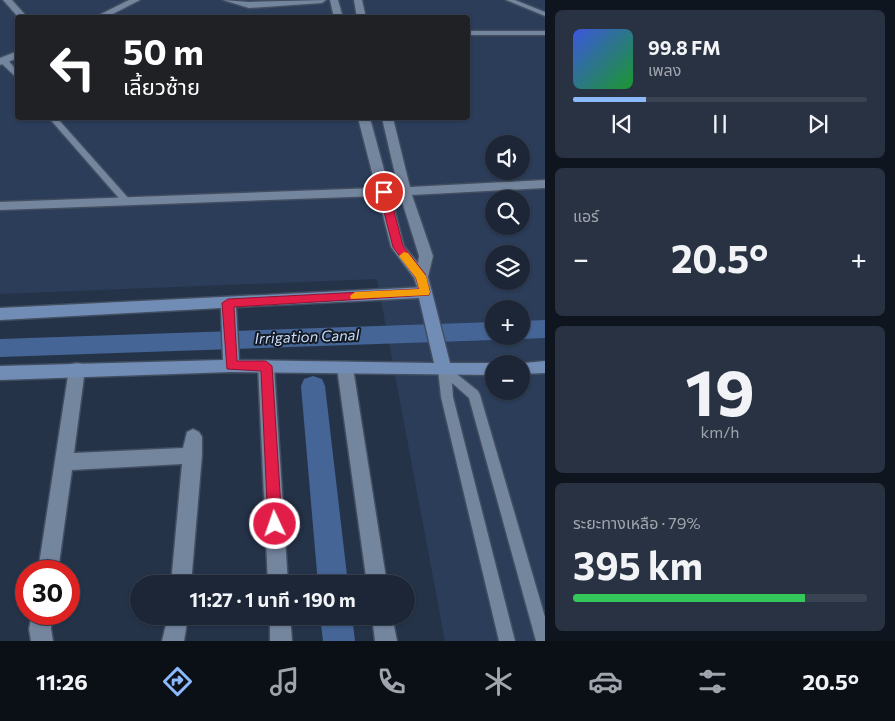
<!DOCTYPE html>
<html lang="th">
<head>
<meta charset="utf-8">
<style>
  body { margin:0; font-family:Commissioner,"Noto Sans Thai",sans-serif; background:#293242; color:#f1f3f6; height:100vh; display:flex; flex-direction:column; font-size:19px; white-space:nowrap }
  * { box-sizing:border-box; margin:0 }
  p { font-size:16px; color:#a0a5ad }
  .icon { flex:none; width:28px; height:28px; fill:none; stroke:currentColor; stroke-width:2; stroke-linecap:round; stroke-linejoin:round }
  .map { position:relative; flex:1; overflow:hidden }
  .side { display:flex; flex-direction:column; gap:10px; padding:10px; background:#0f151e; width:350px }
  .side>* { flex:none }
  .banner { position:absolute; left:15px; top:15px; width:455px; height:105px; border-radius:5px; box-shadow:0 1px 4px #0004,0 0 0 1px #3a4352; background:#202124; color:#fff; overflow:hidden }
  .tools { position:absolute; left:485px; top:135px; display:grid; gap:10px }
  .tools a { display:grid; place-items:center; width:45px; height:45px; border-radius:50%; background:#1c2637; box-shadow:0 1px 4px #0004,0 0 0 1px #3a4352; font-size:25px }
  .speed { position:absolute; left:15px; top:560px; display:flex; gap:10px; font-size:25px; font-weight:700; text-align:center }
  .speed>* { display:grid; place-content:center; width:65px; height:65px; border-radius:50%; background:#1c2637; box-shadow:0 1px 4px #0004,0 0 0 1px #3a4352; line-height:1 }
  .speed .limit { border:8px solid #d22; background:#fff; color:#111 }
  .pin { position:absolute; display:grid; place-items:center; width:42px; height:42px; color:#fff; margin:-21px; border:2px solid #fff; border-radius:50%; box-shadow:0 1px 5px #0007 }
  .me { position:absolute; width:55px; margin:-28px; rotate:357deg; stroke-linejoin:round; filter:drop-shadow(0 0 4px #0008) }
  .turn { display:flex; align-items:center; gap:18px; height:105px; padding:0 25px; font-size:22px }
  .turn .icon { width:65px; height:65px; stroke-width:2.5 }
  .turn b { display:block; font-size:35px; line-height:42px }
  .big { font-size:38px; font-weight:700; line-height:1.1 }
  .side .card { flex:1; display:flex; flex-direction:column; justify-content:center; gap:8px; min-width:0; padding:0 18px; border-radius:8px; background:#293242 }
  .side .dial { align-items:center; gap:0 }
  .dial b { font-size:65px; line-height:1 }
  .song { display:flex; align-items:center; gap:15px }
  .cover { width:60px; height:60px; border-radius:8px; background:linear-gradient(135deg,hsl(230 70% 55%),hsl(130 70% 35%)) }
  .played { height:5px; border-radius:2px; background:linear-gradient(90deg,#8cb9fc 25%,#3a4352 25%) }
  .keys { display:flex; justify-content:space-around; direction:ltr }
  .heat { display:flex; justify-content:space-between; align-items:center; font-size:28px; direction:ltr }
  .charge { height:8px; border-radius:4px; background:linear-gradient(90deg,#34c759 79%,#3a4352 0) }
  .trip { position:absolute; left:130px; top:575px; width:285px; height:50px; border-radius:25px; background:#1c2637; box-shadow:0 1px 4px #0004,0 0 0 1px #3a4352; font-weight:700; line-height:50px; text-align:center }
  .tab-bar { display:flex; height:80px; justify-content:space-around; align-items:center; background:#0b0f16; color:#a0a5ad }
  .tab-bar .icon { width:35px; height:35px }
  .tab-bar .selected { color:#8cb9fc }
  .tab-bar b { font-size:22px; color:#f1f3f6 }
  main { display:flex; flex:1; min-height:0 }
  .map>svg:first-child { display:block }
</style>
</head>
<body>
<main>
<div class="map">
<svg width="545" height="641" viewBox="0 0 545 641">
  <rect width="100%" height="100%" fill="#253349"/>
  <path fill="#2b3d59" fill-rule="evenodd" d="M0,0h545v641h-100l-68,-362 -377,15zM18,18h450v100h-450zM494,144h27v27h-27zM494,199h27v27h-27zM494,254h27v27h-27zM494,309h27v27h-27zM494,364h27v27h-27z"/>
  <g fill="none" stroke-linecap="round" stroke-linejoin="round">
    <g fill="#456596" fill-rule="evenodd">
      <polygon points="545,320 545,338 521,339 513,336 521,336 521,321"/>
      <polygon points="494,322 494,336 503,336 494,340 0,357 0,339"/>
      <polygon points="313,376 322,379 325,386 348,584 318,584 301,386 304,379"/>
      <polygon points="320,616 352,616 355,641 323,641"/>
    </g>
    <g stroke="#424e60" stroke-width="3">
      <g id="lane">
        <polygon points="506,0 515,0 545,12 545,16"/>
        <rect x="468" y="31" width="77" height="4"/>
        <polygon points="1,59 7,59 18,72 18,79 1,63"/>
        <polygon points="49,118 57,118 130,200 130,204 124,204"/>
        <polygon points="444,365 448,367 478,391 480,395 545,617 545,641 536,641 469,398 452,383 453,397 515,641 499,641 441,397 438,370 440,367"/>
      </g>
    </g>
    <g stroke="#424e60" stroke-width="3">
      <g id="street">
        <polygon points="3,0 12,0 28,18 19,18"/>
        <polygon points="129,0 140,0 105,18 93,18"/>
        <polygon points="223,0 249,2 326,0 322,3 249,8"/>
        <polygon points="330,0 338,0 343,18 334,18"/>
        <polygon points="354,0 362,0 366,18 357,18"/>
        <polygon points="18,51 18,58 0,65 0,58"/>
        <path d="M358,118h12l19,70 9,-1 -16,-69h11l17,69 135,-7v8l-133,7 21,61 -5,21 4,15 -2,4h-10l-6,-18 -23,-31 -13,-51 -378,14v-8l376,-14zM400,195l19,61 -1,7 -14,-17 -13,-50z"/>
        <polygon points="266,360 272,361 274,366 288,584 268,584 258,366 260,361"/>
        <polygon points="345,362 351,363 353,368 387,584 367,584 337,368 339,363"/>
        <polygon points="77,363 83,364 85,369 74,453 183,448 187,432 193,429 199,432 202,437 202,455 191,584 171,584 182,464 72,470 58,571 38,571 69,369 71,364"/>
        <polygon points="32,614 52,614 51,629 53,641 31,641 29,629"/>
        <polygon points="168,616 188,616 184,641 162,641"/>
        <polygon points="270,616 290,616 292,641 270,641"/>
        <polygon points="372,616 392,616 397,641 375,641"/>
      </g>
    </g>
    <g stroke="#424e60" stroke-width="3">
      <g id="secondary">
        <path d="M425,287l5,1 2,4 18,71h44l4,1h-4v11l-263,-3 -231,8v-14l223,-6 -2,-52 -221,12v-12zM419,298l15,65 -195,-3 -3,-53z"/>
        <polygon points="545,361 545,373 521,374 521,364 515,364"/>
      </g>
    </g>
    <use href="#lane" fill="#74859e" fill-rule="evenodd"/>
    <use href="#street" fill="#74859e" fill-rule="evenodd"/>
    <use href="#secondary" fill="#718db6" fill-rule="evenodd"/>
  </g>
  <polygon fill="#e11d48" stroke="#92132f" points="384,189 389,192 403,246 425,274 430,292 429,295 234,307 237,361 266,361 272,366 282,524 280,529 275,531 270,529 268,524 261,371 227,369 222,303 228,299 419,289 416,278 393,247 379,192"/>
  <polygon fill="#f59e0b" points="404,252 408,253 426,276 430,292 429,295 351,299 350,296 355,292 419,289 416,278 399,256"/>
  <g text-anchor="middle" stroke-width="4" stroke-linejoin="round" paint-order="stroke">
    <g font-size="15" font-style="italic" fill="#c8dcfa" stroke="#141b25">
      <text transform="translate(307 337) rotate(-2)" y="5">Irrigation Canal</text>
    </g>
  </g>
</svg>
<div class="tools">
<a><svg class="icon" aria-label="sound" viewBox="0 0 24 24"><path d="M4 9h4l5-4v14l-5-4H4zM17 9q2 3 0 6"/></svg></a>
<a><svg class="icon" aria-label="search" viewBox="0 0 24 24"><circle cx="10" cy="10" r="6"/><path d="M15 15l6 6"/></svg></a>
<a><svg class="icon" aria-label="layers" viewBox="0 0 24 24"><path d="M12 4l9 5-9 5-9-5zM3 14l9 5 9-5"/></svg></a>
<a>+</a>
<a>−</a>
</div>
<div class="speed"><div class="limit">30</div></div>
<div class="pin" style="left:384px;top:192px;background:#d93025"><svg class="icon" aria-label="arrive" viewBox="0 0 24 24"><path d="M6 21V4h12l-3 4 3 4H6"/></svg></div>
<svg class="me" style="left:275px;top:524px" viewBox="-20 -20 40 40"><circle r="17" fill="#e11d48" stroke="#fff" stroke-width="3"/><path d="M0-11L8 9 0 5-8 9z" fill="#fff"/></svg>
<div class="trip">11:27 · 1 นาที · 190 m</div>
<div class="banner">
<div class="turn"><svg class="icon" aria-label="left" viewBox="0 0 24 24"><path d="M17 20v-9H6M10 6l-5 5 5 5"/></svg><div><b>50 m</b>เลี้ยวซ้าย</div></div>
</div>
</div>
<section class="side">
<div class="card">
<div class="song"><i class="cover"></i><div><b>99.8 FM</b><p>เพลง</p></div></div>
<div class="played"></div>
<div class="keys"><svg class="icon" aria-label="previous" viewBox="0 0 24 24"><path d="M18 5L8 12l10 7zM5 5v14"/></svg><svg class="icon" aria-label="pause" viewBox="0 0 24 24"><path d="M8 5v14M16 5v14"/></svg><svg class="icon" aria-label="next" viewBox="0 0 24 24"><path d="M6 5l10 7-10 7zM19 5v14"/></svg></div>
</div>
<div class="card"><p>แอร์</p>
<div class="heat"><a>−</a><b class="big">20.5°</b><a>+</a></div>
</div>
<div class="card dial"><b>19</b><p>km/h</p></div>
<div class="card"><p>ระยะทางเหลือ · 79%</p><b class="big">395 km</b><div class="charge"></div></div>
</section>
</main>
<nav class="tab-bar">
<b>11:26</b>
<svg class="icon selected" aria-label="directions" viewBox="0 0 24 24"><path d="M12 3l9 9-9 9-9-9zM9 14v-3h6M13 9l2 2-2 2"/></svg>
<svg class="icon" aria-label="music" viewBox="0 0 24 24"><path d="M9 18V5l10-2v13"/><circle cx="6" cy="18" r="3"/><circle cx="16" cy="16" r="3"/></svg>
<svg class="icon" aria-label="phone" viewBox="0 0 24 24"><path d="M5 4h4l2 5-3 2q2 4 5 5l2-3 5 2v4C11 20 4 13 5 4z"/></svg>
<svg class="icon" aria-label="climate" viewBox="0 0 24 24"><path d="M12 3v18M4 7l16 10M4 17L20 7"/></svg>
<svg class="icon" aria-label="car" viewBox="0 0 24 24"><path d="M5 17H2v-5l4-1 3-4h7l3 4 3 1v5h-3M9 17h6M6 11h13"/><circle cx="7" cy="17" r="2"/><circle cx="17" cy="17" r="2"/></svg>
<svg class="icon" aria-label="filters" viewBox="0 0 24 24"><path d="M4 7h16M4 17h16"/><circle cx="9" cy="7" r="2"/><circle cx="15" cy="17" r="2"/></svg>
<b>20.5°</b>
</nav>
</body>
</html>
